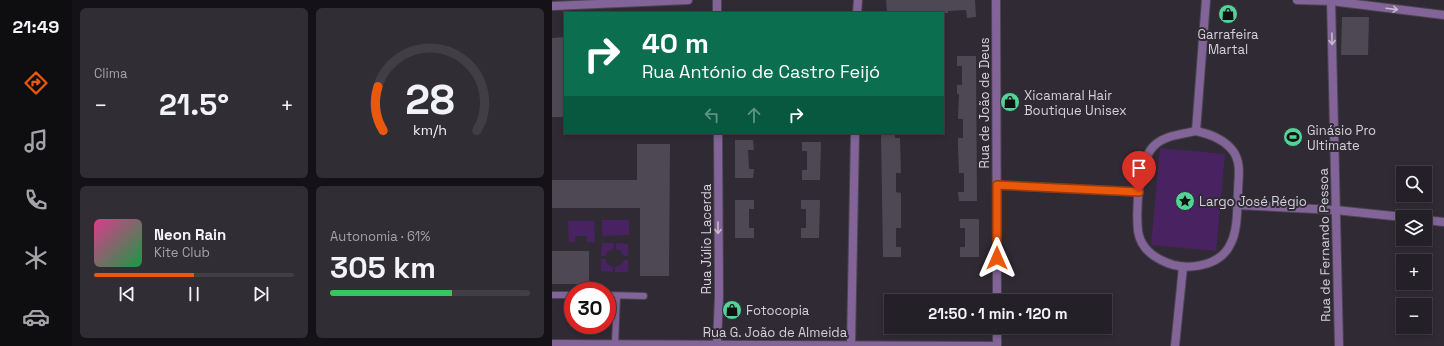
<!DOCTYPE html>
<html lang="pt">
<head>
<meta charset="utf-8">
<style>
  body { margin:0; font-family:"Space Grotesk",sans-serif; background:#302d34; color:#f1f3f6; height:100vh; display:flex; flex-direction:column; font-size:15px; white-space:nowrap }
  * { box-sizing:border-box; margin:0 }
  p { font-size:13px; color:#a3a3a8 }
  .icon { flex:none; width:22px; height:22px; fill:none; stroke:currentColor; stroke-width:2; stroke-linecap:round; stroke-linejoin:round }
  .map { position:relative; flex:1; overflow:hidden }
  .sheet { display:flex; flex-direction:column; gap:8px; padding:8px; background:#141216; width:480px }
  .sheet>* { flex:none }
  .hud { position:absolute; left:12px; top:12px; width:380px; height:122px; border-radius:0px; box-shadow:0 2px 6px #0003,0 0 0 1px #413e45; background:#0b6e4f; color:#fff; overflow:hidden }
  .buttons { position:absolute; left:844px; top:166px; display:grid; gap:8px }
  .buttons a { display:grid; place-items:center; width:36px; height:36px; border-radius:0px; background:#242028; box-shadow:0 2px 6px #0003,0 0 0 1px #413e45; font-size:20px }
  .speed { position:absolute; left:12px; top:282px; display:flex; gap:8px; font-size:20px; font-weight:700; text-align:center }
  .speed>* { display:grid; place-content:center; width:52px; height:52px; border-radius:50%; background:#242028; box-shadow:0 2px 6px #0003,0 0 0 1px #413e45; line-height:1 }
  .speed .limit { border:6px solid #d22; background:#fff; color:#111 }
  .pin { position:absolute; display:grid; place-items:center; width:34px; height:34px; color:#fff; margin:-41px -17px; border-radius:50% 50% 50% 0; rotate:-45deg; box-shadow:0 0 4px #0007 }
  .pin .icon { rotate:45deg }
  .me { position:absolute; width:44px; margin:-22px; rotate:0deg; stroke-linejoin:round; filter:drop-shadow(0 0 3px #0008) }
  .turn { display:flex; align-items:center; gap:14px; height:84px; padding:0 12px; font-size:18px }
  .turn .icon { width:52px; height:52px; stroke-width:2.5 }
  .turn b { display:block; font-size:28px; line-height:34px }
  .lanes { display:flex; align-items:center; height:38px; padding:0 12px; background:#0003; justify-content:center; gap:20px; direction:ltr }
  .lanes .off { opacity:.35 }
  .big { font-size:30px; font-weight:700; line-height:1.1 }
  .sheet .tile { flex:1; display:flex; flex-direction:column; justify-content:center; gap:6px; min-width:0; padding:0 14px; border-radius:6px; background:#302d34 }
  .sheet .dial { align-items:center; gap:0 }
  .dial svg { height:104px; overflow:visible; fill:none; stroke:#413e45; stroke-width:7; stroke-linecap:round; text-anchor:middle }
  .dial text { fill:#f1f3f6; stroke:none }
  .song { display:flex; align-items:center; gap:12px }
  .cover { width:48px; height:48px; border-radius:6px; background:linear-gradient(135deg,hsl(330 70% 55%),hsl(140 70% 35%)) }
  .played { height:4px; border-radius:2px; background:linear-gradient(90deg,#ea580c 50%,#413e45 50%) }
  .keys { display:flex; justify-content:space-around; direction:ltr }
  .heat { display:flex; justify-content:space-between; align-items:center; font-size:22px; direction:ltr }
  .charge { height:6px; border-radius:3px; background:linear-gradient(90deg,#34c759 61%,#413e45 0) }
  .sheet .tiles { flex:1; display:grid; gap:8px; grid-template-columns:repeat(2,1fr) }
  .trip { position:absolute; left:332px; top:294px; width:228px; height:40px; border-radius:0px; background:#242028; box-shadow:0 2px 6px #0003,0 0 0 1px #413e45; font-weight:700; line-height:40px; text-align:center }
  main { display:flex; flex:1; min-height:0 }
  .tabs { display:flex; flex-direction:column; width:72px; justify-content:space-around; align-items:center; background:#0e0d10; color:#a3a3a8 }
  .tabs .icon { width:28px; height:28px }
  .tabs .active { color:#ea580c }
  .tabs b { font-size:18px; color:#f1f3f6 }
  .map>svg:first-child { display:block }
</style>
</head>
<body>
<main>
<nav class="tabs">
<b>21:49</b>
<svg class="icon active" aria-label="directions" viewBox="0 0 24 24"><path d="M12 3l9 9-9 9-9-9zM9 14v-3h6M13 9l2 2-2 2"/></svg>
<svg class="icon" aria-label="music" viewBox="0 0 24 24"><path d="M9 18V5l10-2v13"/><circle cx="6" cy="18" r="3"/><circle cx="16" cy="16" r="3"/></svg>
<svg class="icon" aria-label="phone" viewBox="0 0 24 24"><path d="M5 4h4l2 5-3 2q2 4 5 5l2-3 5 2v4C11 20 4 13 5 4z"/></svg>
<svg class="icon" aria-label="climate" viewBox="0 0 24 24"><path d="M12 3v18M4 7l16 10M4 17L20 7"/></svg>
<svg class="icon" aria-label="car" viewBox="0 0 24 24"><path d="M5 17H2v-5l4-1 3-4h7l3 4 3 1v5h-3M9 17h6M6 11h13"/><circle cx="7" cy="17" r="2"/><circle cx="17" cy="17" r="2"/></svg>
</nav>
<section class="sheet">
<div class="tiles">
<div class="tile"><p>Clima</p>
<div class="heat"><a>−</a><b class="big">21.5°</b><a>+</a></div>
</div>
<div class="tile dial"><svg viewBox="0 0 100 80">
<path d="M14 69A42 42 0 1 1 86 69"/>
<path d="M14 69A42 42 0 0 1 10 35" stroke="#ea580c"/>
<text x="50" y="56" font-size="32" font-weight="700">28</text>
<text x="50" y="72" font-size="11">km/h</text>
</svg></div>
<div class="tile">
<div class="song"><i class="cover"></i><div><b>Neon Rain</b><p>Kite Club</p></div></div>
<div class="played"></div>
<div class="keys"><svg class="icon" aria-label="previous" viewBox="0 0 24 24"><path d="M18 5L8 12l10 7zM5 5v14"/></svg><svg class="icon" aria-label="pause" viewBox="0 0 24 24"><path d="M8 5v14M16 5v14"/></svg><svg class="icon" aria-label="next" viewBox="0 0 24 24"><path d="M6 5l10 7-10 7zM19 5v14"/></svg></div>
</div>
<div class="tile"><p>Autonomia · 61%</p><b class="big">305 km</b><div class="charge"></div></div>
</div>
</section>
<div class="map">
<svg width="892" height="346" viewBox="0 0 892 346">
  <rect width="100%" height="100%" fill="#302a35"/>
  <g fill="#492361">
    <polygon points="608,148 673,154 664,251 599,245"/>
    <polygon points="50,220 77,220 77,235 50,236"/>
    <polygon points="16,221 42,221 43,242 35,242 35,236 23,236 23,242 17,242"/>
    <polygon points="50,243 62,243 61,249 55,252 54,256 49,256"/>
    <polygon points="64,243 76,244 76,256 72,256 69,251 64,249"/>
    <polygon points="49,259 53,259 55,264 61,267 61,272 49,271"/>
    <polygon points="76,259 76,272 63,272 63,267 70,264 72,260"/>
  </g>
  <g fill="#4e4854">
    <polygon points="334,0 423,0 424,17 415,18 414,10 396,11 396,13 335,13"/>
    <polygon points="790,17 817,17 816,55 789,55"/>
    <polygon points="13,37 13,117 0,117 0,38"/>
    <polygon points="405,56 424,56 425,201 407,201 406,192 412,192 412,173 407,173 406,147 406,138 411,138 411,119 406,119 407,94 405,94 405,85 410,85 410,66 405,66"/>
    <polygon points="329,133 343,133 343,138 348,138 349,173 344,173 344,192 349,193 349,228 344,228 344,247 349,247 349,257 331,257"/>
    <polygon points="183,140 201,140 202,150 196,150 197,169 202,169 201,178 183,178"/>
    <polygon points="250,142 269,142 268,180 250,180 250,170 255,170 255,151 250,151"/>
    <polygon points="85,144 118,144 117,276 88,276 88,208 0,208 0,180 85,180"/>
    <polygon points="183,200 202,200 202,209 197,209 197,228 202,228 202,238 183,238"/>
    <polygon points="249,200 268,200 267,238 249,238 249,228 254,228 254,209 249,209"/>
    <polygon points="408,219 427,219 427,257 408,257 408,247 413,247 413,228 408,228"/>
    <rect x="0" y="251" width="37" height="33"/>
  </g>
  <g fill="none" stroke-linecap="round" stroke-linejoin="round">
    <g stroke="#4a454f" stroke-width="8">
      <g id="service">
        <polyline points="0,295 21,295"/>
        <polyline points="55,295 92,296"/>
        <polyline points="63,344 65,296"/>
      </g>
    </g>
    <g stroke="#4a454f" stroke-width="10">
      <g id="minor">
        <polyline points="165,0 165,13"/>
        <polyline points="444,0 445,301"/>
        <polyline points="779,0 787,346"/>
        <polyline points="305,13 306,0"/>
        <path d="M644,131c14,3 28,8 37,20 9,12 5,28 5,41 -1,16 0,37 -7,51 -11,25 -48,29 -70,17 -12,-6 -21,-15 -23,-29 -2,-22 0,-73 18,-87 11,-9 27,-10 40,-13z"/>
        <polyline points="644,131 654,0"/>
        <polyline points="445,185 587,192"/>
        <polyline points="685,205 783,210 851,217"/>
        <polyline points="873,220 892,222"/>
        <polyline points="445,327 445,345"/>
        <polyline points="165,344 167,296 166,133"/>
        <polyline points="299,345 303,133"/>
        <polyline points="623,346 631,267"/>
      </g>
    </g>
    <g stroke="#4a454f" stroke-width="10">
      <g id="tertiary">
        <polyline points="745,0 779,1 892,15"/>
        <polyline points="0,6 136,0"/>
        <polyline points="0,344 445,346"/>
      </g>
    </g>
    <use href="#service" stroke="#826498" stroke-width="6"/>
    <use href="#minor" stroke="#826498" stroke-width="8"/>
    <use href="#tertiary" stroke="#826498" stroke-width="8"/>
  </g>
  <defs><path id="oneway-shaft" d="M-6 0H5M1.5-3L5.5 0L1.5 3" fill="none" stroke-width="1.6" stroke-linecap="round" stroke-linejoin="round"/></defs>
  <g stroke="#c3baca">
    <use href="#oneway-shaft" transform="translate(840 9) rotate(7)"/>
    <use href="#oneway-shaft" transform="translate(780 39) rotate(89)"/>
    <use href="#oneway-shaft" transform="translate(166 228) rotate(90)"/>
  </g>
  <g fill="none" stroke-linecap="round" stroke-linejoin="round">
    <g stroke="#983908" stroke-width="10">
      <polyline id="route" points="445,258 445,185 587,192"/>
    </g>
    <use href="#route" stroke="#ea580c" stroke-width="7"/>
  </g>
  <defs>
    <g id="shop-disc" transform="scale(1)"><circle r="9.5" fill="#52d397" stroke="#302a35"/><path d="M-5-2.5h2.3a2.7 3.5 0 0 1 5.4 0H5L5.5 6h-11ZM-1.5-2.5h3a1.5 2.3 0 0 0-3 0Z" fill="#111"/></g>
    <g id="stadium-disc" transform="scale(1)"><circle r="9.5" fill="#52d397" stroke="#302a35"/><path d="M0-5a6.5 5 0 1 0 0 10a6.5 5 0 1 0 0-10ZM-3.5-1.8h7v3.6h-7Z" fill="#111"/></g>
    <g id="sight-disc" transform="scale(1)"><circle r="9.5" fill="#52d397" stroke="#302a35"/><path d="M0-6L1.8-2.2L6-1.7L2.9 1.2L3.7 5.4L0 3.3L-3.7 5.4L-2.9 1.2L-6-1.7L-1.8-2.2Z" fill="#111"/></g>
  </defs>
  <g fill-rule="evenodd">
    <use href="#shop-disc" x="676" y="14"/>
    <use href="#shop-disc" x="458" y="102"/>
    <use href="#stadium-disc" x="741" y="137"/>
    <use href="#sight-disc" x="633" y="201"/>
    <use href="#shop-disc" x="180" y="310"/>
  </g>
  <g text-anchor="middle" stroke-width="4" stroke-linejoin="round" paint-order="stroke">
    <g font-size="13" fill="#d3d0d7" stroke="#302a35" text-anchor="start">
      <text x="676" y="39" text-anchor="middle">Garrafeira<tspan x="676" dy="15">Martal</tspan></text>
      <text x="472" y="100">Xicamaral Hair<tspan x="472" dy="15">Boutique Unisex</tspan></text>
      <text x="755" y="135">Ginásio Pro<tspan x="755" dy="15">Ultimate</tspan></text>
      <text x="647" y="206">Largo José Régio</text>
      <text x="194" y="315">Fotocopia</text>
    </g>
    <g font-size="13" fill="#d3d0d7" stroke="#302a35">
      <text transform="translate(432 103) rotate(-90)" y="5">Rua de João de Deus</text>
      <text transform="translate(154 239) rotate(-90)" y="5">Rua Júlio Lacerda</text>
      <text transform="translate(772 245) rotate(-91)" y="5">Rua de Fernando Pessoa</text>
      <text x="223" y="337">Rua G. João de Almeida</text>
    </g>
  </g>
</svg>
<div class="buttons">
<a><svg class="icon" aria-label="search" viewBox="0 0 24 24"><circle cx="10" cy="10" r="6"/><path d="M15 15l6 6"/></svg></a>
<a><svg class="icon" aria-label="layers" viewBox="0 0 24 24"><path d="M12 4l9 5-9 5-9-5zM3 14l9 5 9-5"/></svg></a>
<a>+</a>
<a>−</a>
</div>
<div class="speed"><div class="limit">30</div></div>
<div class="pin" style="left:587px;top:192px;background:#d93025"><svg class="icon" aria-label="arrive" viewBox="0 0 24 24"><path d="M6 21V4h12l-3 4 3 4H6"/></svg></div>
<svg class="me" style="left:445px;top:258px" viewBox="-20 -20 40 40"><path d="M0-17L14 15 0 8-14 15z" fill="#ea580c" stroke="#fff" stroke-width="4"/></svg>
<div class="trip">21:50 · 1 min · 120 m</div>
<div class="hud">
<div class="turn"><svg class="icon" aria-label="right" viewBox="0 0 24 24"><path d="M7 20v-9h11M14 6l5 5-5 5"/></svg><div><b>40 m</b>Rua António de Castro Feijó</div></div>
<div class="lanes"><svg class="icon off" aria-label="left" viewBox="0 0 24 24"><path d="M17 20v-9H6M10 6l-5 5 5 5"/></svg><svg class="icon off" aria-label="ahead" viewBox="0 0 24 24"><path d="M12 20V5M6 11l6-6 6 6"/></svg><svg class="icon" aria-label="right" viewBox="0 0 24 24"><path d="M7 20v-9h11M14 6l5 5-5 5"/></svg></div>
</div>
</div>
</main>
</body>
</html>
